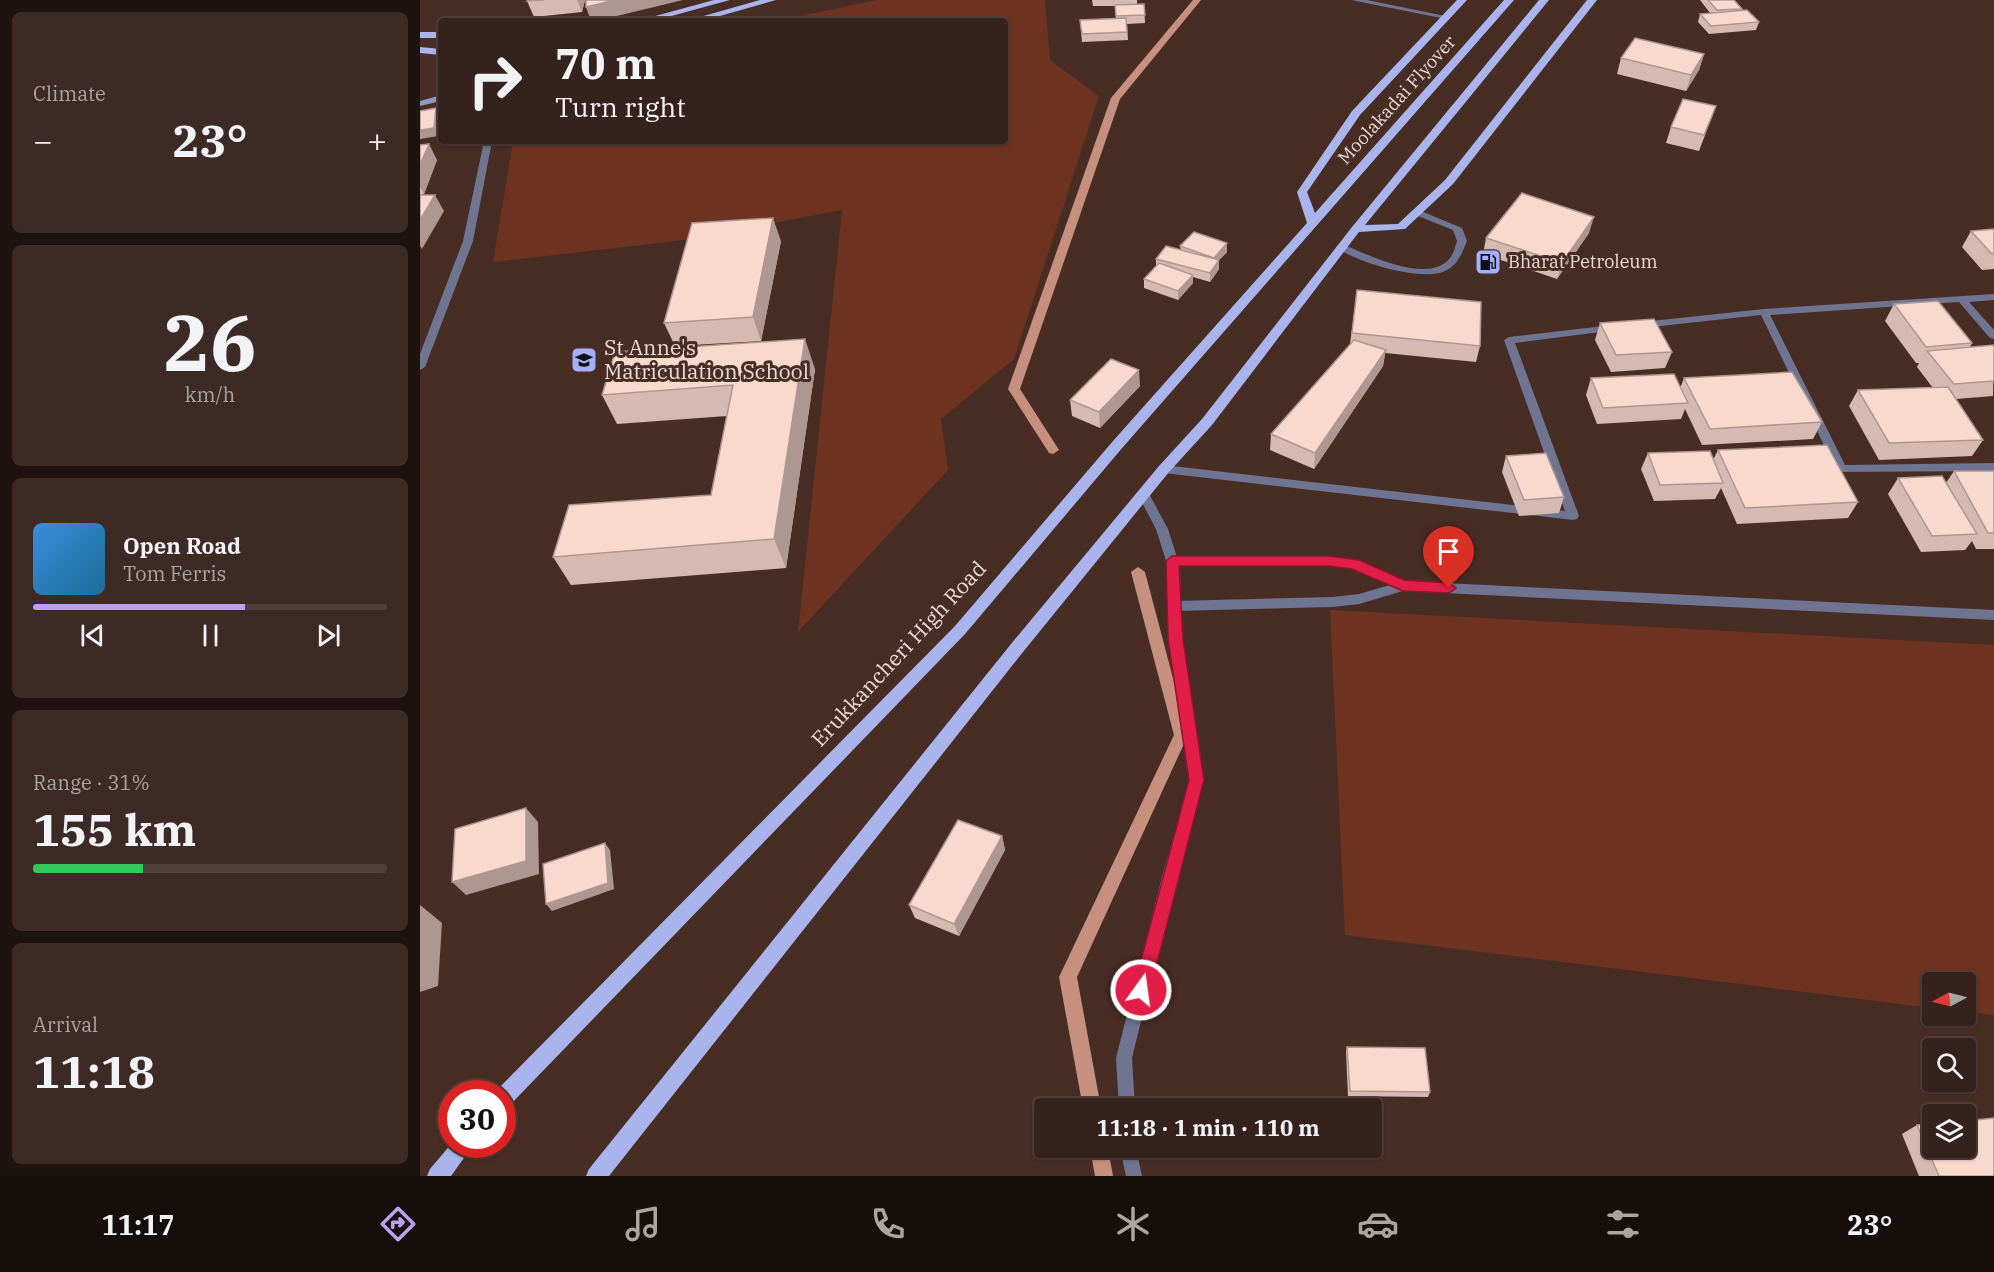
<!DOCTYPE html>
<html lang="en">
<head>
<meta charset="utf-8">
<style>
  body { margin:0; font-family:"IBM Plex Serif",serif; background:#3d2a25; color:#f1f3f6; height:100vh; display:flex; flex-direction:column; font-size:22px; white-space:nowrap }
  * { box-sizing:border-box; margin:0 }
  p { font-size:20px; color:#aaa4a3 }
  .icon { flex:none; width:33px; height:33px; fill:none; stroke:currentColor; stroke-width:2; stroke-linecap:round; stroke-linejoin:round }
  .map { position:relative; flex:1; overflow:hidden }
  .sheet { display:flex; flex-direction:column; gap:12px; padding:12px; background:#1e130f; width:420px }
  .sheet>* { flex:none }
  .banner { position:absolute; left:18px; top:18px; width:570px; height:126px; border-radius:6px; box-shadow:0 2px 4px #0004,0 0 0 2px #503f3b; background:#36221c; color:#f1f3f6; overflow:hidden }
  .needle { width:39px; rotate:263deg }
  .buttons { position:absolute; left:1502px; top:972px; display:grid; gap:12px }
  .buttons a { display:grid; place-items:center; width:54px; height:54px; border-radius:6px; background:#36221c; box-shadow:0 2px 4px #0004,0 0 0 2px #503f3b; font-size:30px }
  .speed { position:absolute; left:18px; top:1080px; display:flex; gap:12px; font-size:30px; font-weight:700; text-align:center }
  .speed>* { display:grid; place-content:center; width:78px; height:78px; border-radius:50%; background:#36221c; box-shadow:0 2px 4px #0004,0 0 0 2px #503f3b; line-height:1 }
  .speed .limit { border:9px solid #d22; background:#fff; color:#111 }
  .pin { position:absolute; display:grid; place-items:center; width:51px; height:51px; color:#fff; margin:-62px -26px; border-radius:50% 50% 50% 0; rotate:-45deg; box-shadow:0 0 6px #0007 }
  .pin .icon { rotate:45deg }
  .me { position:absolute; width:66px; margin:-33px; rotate:14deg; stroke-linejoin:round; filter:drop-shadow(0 0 4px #0008) }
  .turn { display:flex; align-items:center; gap:21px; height:126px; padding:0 18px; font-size:27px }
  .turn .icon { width:78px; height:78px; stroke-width:2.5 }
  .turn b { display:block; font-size:42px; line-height:51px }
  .big { font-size:45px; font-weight:800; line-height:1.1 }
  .sheet .widget { flex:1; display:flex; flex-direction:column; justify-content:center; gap:9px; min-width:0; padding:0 21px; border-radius:9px; background:#3d2a25 }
  .sheet .dial { align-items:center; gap:0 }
  .dial b { font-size:78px; line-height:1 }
  .song { display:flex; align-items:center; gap:18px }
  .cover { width:72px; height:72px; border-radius:9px; background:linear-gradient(135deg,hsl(210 70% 55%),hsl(200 70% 35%)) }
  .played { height:6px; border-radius:3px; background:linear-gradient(90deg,#bca0f2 60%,#503f3b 60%) }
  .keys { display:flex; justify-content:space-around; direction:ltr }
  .heat { display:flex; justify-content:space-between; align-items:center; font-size:33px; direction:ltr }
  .charge { height:9px; border-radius:4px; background:linear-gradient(90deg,#34c759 31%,#503f3b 0) }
  .trip { position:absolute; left:614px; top:1098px; width:348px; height:60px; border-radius:6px; background:#36221c; box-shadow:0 2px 4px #0004,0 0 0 2px #503f3b; font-weight:800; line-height:60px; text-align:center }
  .tab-bar { display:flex; height:96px; justify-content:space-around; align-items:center; background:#160e0b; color:#aaa4a3 }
  .tab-bar .icon { width:42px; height:42px }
  .tab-bar .active { color:#bca0f2 }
  .tab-bar b { font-size:27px; color:#f1f3f6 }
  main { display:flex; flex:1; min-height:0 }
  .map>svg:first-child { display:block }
</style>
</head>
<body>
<main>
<section class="sheet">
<div class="widget"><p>Climate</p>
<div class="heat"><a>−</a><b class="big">23°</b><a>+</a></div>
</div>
<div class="widget dial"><b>26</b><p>km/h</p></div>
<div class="widget">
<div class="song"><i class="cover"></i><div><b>Open Road</b><p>Tom Ferris</p></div></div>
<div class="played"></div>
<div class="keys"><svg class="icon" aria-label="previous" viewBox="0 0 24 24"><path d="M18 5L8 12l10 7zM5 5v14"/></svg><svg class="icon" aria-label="pause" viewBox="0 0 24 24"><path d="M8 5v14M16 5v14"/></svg><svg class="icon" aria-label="next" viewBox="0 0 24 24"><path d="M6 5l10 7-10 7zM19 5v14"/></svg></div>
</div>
<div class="widget"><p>Range · 31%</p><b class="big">155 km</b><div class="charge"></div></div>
<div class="widget"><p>Arrival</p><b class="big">11:18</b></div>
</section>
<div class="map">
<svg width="1574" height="1176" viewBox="0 0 1574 1176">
  <rect width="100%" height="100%" fill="#482d25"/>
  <g fill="#6d3220">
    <polygon points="456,0 625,0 630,60 679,96 594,359 521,419 528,470 378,632 422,210 256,241 73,262 93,141 585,141 585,21 357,21"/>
    <polygon points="910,610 1574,645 1574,1015 1545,1012 1545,982 1512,982 1512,1008 925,935"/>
  </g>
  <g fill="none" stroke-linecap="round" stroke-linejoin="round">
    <g fill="#c78f7e" fill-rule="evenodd">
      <polygon points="773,0 781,0 700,99 600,389 639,450 633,454 629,453 588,389 691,98"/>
      <polygon points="718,567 725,572 768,735 657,977 681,1108 663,1108 639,977 754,735 711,572"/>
      <polygon points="670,1148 688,1148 693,1176 675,1176"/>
    </g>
    <g fill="#6f7591" fill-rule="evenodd">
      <polygon points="931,0 947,0 1030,17 1026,19"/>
      <polygon points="64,141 72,141 53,241 5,367 0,370 0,354 43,241"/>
      <path d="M996,209l46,19 5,13c-5,12 -9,24 -22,30 -23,11 -90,-9 -109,-24l2,-2h6c25,10 85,40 106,13 4,-5 5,-11 7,-17l-4,-11 -40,-16 -1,-2z"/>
      <polygon points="752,557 909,557 938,561 984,581 1574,610 1574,620 983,591 939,604 913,607 756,611 752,609 750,606 752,603 756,601 913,597 939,594 970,585 932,568 909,565 752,565 746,561"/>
    </g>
    <g fill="#6f7591" fill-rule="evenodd">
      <polygon points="1574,294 1574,300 1549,302 1574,330 1574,339 1570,338 1539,302 1350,315 1425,465 1574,463 1574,471 1417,472 1341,315 1222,328 1217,325 1222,322 1344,309"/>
      <polygon points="1193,325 1196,326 1196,330 1095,343 1159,516 1157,519 1153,520 744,473 738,469 744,465 1145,511 1084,340 1089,337"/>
      <polygon points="724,491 728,492 748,529 760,567 762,639 784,780 756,877 712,1058 715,1108 699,1108 696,1058 742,877 770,780 750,639 748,567 736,529 718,495"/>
      <polygon points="700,1148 716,1148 722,1176 706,1176"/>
    </g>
    <polygon fill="#9098c5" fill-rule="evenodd" points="18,96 21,96 21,101 0,106 0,101"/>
    <g fill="#a9b4ed" fill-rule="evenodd">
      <polygon points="294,0 310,0 233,21 217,21"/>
      <polygon points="340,0 356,0 282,21 266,21"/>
      <polygon points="1037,0 1047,0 940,115 887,192 895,213 1084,0 1094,0 703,447 545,634 89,1106 82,1109 82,1094 75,1092 535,626 693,441 887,223 877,192 932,111"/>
      <polygon points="1119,0 1129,0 945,225 978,224 1025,180 1167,0 1177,0 1033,184 985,229 939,232 792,425 749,472 603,652 189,1176 166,1176 169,1169 591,644 739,466 782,419 932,227"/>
      <rect x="0" y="32" width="21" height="6"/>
      <polygon points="0,47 21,49 21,55 0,53"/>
      <polygon points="32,1143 54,1144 31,1176 7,1176 10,1169"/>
    </g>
  </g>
  <g fill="#d6bab1">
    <polygon points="108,0 165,0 162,12 114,17 107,1"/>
    <polygon points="672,0 717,0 717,4 724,4 725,23 707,24 708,40 662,42 660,20 696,18 695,6 673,6"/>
    <polygon points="1280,0 1314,0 1322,9 1321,11 1339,22 1336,30 1289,34 1278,22 1280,14 1290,13"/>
    <polygon points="1284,54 1279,70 1266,91 1197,74 1201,58"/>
    <polygon points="1296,106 1279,151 1246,143 1251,127"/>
    <polygon points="0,145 17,160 4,194 0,195"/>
    <polygon points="1574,229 1574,269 1562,270 1542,247 1551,231"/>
    <polygon points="1169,233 1137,279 1063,254 1066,238"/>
    <polygon points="361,241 341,341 255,346 244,323"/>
    <polygon points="807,243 807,252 799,260 799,269 790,282 773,277 773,283 758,300 724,288 724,279 736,266 736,259 761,250 760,246"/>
    <polygon points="937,290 1060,346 1056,362 965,353 963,366 894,469 850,450 851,434 930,344"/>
    <polygon points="1474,304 1552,343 1550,347 1574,345 1573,396 1536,399 1563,440 1552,456 1459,460 1429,406 1438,390 1513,388 1497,367 1499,363 1496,363 1465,321"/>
    <polygon points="1180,323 1252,352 1245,368 1191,372 1175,340"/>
    <polygon points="395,369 366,568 151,585 133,557 291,495 307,416 197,424 182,395"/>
    <polygon points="1171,378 1260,388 1264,378 1402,422 1393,439 1282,445 1265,409 1261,419 1177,424 1166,395"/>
    <polygon points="720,386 680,428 652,416 650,400"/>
    <polygon points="1298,450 1438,502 1428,518 1317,524 1301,488 1295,499 1234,501 1221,469 1228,453 1293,460"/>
    <polygon points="1086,456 1144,497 1139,513 1099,516 1082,472"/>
    <polygon points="1534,471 1574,471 1574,549 1556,549 1552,541 1545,550 1501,552 1468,494 1478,478 1526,483"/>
    <polygon points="582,836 585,850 539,936 495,918 489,905"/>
    <polygon points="927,1047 1010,1092 1008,1097 928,1096 926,1052"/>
    <polygon points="1497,1125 1574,1176 1499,1176 1482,1134"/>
  </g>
  <g fill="#ae9790">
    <polygon points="157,0 165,0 162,12"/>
    <polygon points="195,0 263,0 176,21 171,21 166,7"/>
    <polygon points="1284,54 1279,70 1266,91 1271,75"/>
    <polygon points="16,108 20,116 18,136 0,139 0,130"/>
    <polygon points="9,144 17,160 4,194 0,187 0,165"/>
    <polygon points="15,195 24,211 2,249 0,246 0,220"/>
    <polygon points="1174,217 1169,233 1137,279 1142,263"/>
    <polygon points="353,218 361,241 341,341 333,317"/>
    <polygon points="807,243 807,252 799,260 799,269 790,282 790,273 794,266 794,258"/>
    <polygon points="773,275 773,283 758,300 758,291"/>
    <polygon points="385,339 395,369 366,568 354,539"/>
    <polygon points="966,350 963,366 894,469 895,453"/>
    <polygon points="719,370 720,386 680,428 679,412"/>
    <polygon points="106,808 118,822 119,874 46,895 32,882"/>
    <polygon points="582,836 585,850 539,936 534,924"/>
    <polygon points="185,843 190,850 194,889 132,911 126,904"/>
    <polygon points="0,905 22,923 18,986 0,992"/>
  </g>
  <g fill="#f9d8ce" stroke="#ae9790" stroke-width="1.5">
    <polygon points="108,0 124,0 107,1"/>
    <polygon points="166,0 195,0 166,7"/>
    <polygon points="1288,0 1314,0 1322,9 1297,10"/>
    <polygon points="724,4 725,15 696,16 695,5"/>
    <polygon points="1327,10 1339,22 1291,26 1280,14"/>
    <polygon points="706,18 707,32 662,34 660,20"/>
    <polygon points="1215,38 1284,54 1271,75 1201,58"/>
    <polygon points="1263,99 1296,106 1284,135 1251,127"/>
    <polygon points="16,108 14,128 0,130 0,111"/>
    <polygon points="9,144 0,165 0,145"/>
    <polygon points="1102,193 1174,217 1142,263 1066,238"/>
    <polygon points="0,195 15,195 0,220"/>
    <polygon points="353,218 333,317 244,323 272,223"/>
    <polygon points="1574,229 1574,253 1572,254 1551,231"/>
    <polygon points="774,232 807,243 794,258 760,246"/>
    <polygon points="746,246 799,260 790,273 736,259"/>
    <polygon points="739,263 773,275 758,291 724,279"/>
    <polygon points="937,290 1061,302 1060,346 932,333"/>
    <polygon points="1518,301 1552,343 1506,347 1474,304"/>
    <polygon points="1234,319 1252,352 1196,355 1180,323"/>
    <polygon points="385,339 354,539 133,557 149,505 291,495 313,385 182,395 195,352"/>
    <polygon points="934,340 966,350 895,453 851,434"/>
    <polygon points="1574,345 1574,381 1534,384 1507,351"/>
    <polygon points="691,359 719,370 679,412 650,400"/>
    <polygon points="1372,372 1402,422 1290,429 1264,378"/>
    <polygon points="1254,374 1268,403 1183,408 1171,378"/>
    <polygon points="1528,387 1563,440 1469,443 1438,390"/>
    <polygon points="1407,445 1438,502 1325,508 1298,450"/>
    <polygon points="1290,451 1303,483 1240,485 1228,453"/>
    <polygon points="1126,453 1144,497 1104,500 1086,456"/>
    <polygon points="1534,471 1574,471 1574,533 1568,533"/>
    <polygon points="1522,476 1557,534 1512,536 1478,478"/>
    <polygon points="106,808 106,861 32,882 35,829"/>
    <polygon points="538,820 582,836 534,924 489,905"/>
    <polygon points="185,843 188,883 126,904 123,864"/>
    <polygon points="927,1047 1005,1048 1010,1092 930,1091"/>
    <polygon points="1574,1118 1574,1176 1519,1176 1497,1125 1512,1124 1512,1148 1545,1148 1545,1121"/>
  </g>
  <polygon fill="#e11d48" stroke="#92132f" stroke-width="1.5" points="752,556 909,556 939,560 984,580 1029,583 1036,588 1029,593 983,591 932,569 909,566 759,566 763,639 784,780 730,990 727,997 721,999 715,997 713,990 769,780 748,639 746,561"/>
  <defs>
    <g id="fuel-square" transform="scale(1.35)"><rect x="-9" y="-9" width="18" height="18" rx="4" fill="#a5b1fc" stroke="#482d25"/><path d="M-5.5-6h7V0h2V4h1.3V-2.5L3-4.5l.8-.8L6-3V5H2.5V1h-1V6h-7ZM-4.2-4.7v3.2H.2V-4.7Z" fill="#111"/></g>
    <g id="school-square" transform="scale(1.35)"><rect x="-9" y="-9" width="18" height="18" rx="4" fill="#a5b1fc" stroke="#482d25"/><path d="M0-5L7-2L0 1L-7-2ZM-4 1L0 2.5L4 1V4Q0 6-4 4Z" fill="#111"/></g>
  </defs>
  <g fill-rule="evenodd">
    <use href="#fuel-square" x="1068" y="262"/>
    <use href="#school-square" x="164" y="360"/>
  </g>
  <g text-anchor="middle" stroke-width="6" stroke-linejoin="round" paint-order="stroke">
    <g font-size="18" fill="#ecdad5" stroke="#482d25">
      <text transform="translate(977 100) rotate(-48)" y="6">Moolakadai Flyover</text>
    </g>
    <g font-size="18" fill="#ecdad5" stroke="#482d25" text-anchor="start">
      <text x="1088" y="268">Bharat Petroleum</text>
    </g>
    <g font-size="21" fill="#ecdad5" stroke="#482d25" text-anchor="start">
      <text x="184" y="355">St Anne's<tspan x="184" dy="24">Matriculation School</tspan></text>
    </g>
    <g font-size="21" fill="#ecdad5" stroke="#482d25">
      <text transform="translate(479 654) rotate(-47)" y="7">Erukkancheri High Road</text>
    </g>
  </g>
</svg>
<div class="buttons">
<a><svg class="needle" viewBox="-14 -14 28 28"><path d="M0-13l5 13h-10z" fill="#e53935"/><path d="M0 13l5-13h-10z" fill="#aaa4a3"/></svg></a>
<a><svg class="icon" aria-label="search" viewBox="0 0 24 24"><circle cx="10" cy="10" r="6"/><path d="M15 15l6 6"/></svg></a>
<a><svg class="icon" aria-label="layers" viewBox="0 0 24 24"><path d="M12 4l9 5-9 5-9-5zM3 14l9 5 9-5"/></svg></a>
</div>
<div class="speed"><div class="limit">30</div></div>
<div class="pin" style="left:1029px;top:588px;background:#d93025"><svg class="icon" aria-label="arrive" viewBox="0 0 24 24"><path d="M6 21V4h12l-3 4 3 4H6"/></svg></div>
<svg class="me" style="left:721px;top:990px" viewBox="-20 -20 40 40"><circle r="17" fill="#e11d48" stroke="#fff" stroke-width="3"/><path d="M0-11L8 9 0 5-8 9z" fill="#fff"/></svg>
<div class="trip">11:18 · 1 min · 110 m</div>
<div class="banner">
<div class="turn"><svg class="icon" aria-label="right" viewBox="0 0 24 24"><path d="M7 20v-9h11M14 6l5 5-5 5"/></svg><div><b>70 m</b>Turn right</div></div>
</div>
</div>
</main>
<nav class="tab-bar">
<b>11:17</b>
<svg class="icon active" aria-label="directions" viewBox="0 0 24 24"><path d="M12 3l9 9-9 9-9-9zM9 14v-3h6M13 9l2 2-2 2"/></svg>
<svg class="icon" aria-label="music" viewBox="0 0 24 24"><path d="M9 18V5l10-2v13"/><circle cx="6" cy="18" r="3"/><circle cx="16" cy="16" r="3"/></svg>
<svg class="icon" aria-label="phone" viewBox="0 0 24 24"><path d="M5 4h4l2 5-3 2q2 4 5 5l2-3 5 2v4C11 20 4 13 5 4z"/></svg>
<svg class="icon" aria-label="climate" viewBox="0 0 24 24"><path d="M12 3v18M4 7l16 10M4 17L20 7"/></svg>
<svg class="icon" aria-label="car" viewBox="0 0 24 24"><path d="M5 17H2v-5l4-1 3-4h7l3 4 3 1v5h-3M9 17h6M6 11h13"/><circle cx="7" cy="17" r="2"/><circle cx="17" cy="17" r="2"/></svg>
<svg class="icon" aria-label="filters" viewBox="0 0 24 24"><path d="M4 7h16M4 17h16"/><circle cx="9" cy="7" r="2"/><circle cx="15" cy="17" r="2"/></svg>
<b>23°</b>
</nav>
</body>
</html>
